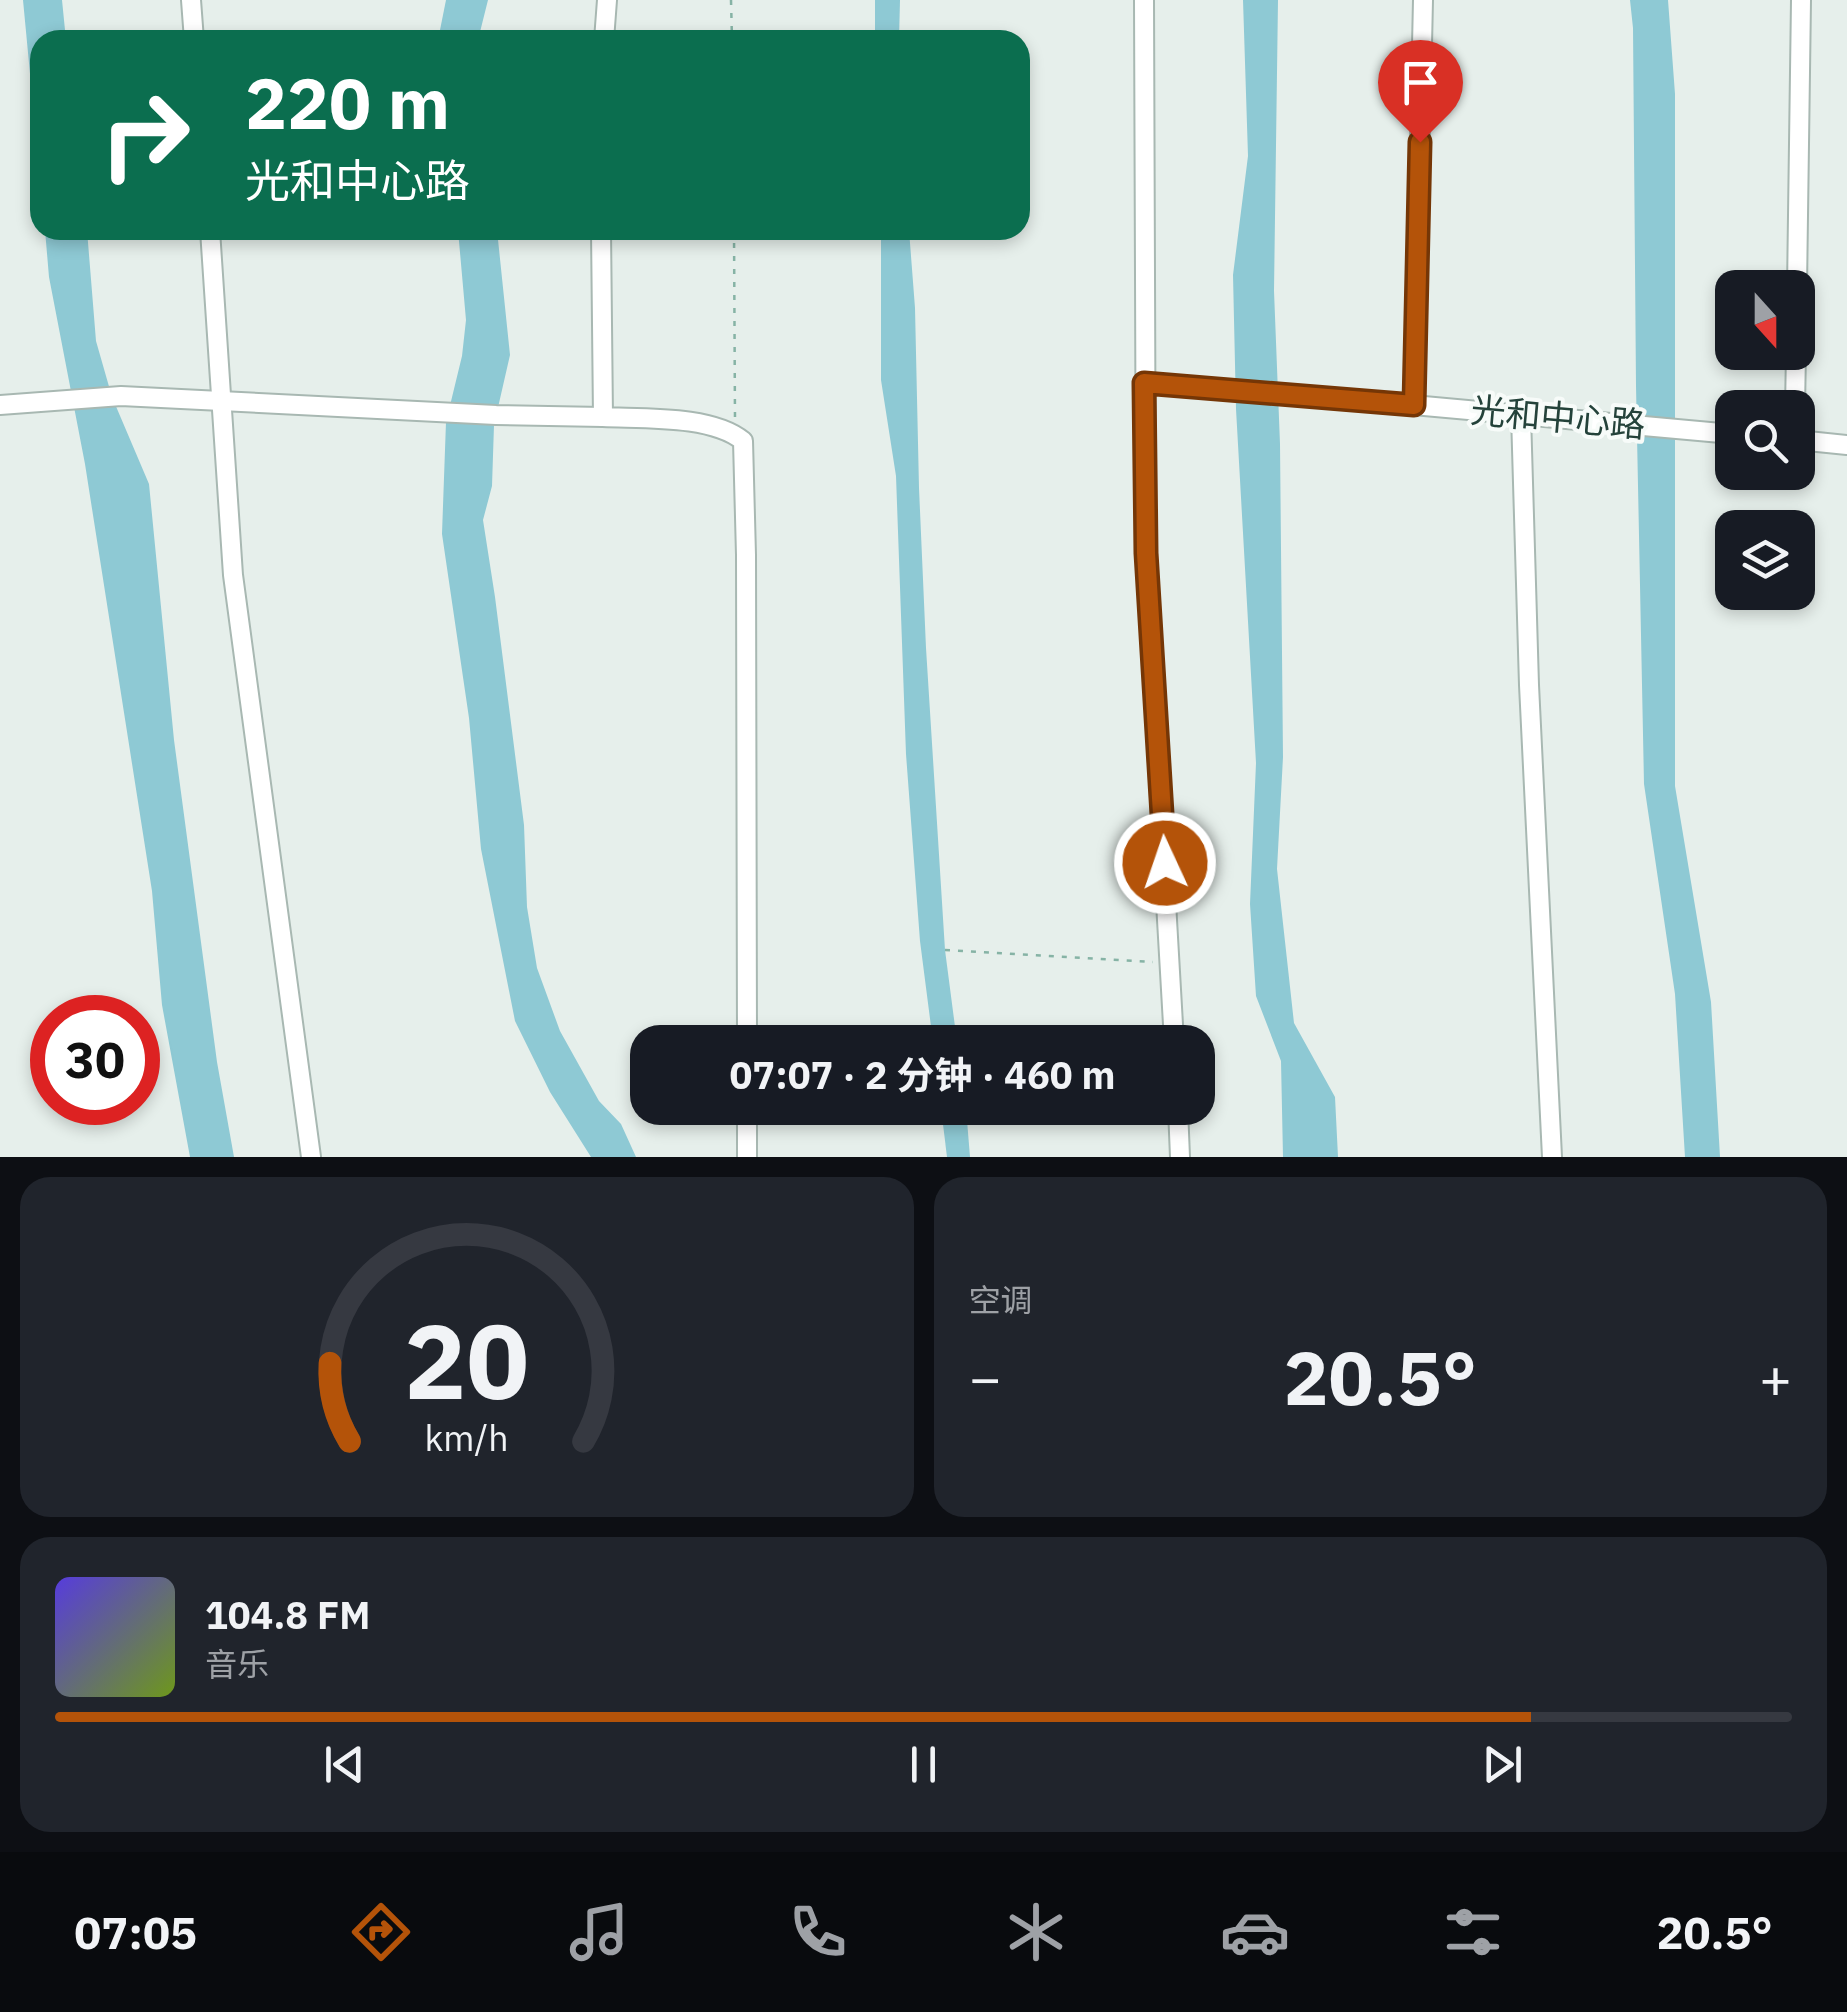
<!DOCTYPE html>
<html lang="zh">
<head>
<meta charset="utf-8">
<style>
  body { margin:0; font-family:"IBM Plex Sans","Noto Sans SC",sans-serif; background:#20242c; color:#f1f3f6; height:100vh; display:flex; flex-direction:column; font-size:38px; white-space:nowrap }
  * { box-sizing:border-box; margin:0 }
  p { font-size:32px; color:#9ea1a6 }
  .icon { flex:none; width:55px; height:55px; fill:none; stroke:currentColor; stroke-width:2; stroke-linecap:round; stroke-linejoin:round }
  .map { position:relative; height:1157px; overflow:hidden }
  .details { display:flex; flex-direction:column; gap:20px; padding:20px; background:#0d0f14; flex:1 }
  .details>* { flex:none }
  .top-card { position:absolute; left:30px; top:30px; width:1000px; height:210px; border-radius:30px; box-shadow:0 5px 15px #0003; background:#0b6e4f; color:#fff; overflow:hidden }
  .needle { width:65px; rotate:159deg }
  .fabs { position:absolute; left:1715px; top:270px; display:grid; gap:20px }
  .fabs a { display:grid; place-items:center; width:100px; height:100px; border-radius:20px; background:#171b24; box-shadow:0 5px 15px #0003; font-size:50px }
  .speed { position:absolute; left:30px; top:995px; display:flex; gap:20px; font-size:50px; font-weight:700; text-align:center }
  .speed>* { display:grid; place-content:center; width:130px; height:130px; border-radius:50%; background:#171b24; box-shadow:0 5px 15px #0003; line-height:1 }
  .speed .limit { border:15px solid #d22; background:#fff; color:#111 }
  .pin { position:absolute; display:grid; place-items:center; width:85px; height:85px; color:#fff; margin:-102px -42px; border-radius:50% 50% 50% 0; rotate:-45deg; box-shadow:0 0 10px #0007 }
  .pin .icon { rotate:45deg }
  .me { position:absolute; width:110px; margin:-55px; rotate:357deg; stroke-linejoin:round; filter:drop-shadow(0 0 8px #0008) }
  .turn { display:flex; align-items:center; gap:35px; height:210px; padding:0 50px; font-size:45px }
  .turn .icon { width:130px; height:130px; stroke-width:2.5 }
  .turn b { display:block; font-size:70px; line-height:85px }
  .big { font-size:75px; font-weight:700; line-height:1.1 }
  .details .card { flex:1; display:flex; flex-direction:column; justify-content:center; gap:15px; min-width:0; padding:0 35px; border-radius:30px; background:#20242c }
  .details .dial { align-items:center; gap:0 }
  .dial svg { height:260px; overflow:visible; fill:none; stroke:#363941; stroke-width:7; stroke-linecap:round; text-anchor:middle }
  .dial text { fill:#f1f3f6; stroke:none }
  .song { display:flex; align-items:center; gap:30px }
  .cover { width:120px; height:120px; border-radius:15px; background:linear-gradient(135deg,hsl(250 70% 55%),hsl(80 70% 35%)) }
  .played { height:10px; border-radius:5px; background:linear-gradient(90deg,#b45309 85%,#363941 85%) }
  .keys { display:flex; justify-content:space-around; direction:ltr }
  .heat { display:flex; justify-content:space-between; align-items:center; font-size:55px; direction:ltr }
  .details .tiles { flex:1; display:grid; gap:20px; grid-template-columns:1fr 1fr }
  .card:last-child { grid-column:span 2 }
  .trip { position:absolute; left:630px; top:1025px; width:585px; height:100px; border-radius:30px; background:#171b24; box-shadow:0 5px 15px #0003; font-weight:700; line-height:100px; text-align:center }
  .tab-bar { display:flex; height:160px; justify-content:space-around; align-items:center; background:#090b0e; color:#9ea1a6 }
  .tab-bar .icon { width:70px; height:70px }
  .tab-bar .on { color:#b45309 }
  .tab-bar b { font-size:45px; color:#f1f3f6 }
  .map>svg:first-child { display:block }
</style>
</head>
<body>
<div class="map">
<svg width="1847" height="1157" viewBox="0 0 1847 1157">
  <rect width="100%" height="100%" fill="#e6efeb"/>
  <g fill="#8ec9d4">
    <polygon points="23,0 62,0 66,40 40,40 40,179"/>
    <polygon points="446,0 488,0 478,40 438,40"/>
    <polygon points="875,0 900,0 899,40 875,40"/>
    <polygon points="1243,0 1278,0 1274,291 1280,444 1283,757 1277,869 1294,1023 1335,1097 1338,1157 1283,1157 1281,1061 1256,996 1250,904 1256,763 1236,409 1233,275 1248,156"/>
    <polygon points="1630,0 1668,0 1675,94 1675,786 1711,1002 1720,1157 1685,1157 1675,994 1644,784 1636,386 1633,28"/>
    <polygon points="45,230 87,230 96,341 112,397 149,484 174,740 217,1062 234,1157 190,1157 162,1005 152,891 85,464 49,277"/>
    <polygon points="458,230 497,230 510,355 494,425 492,486 483,520 495,597 524,825 527,907 537,968 560,1031 599,1101 621,1124 636,1157 591,1157 550,1092 515,1021 481,849 469,718 442,534 446,422 462,356 466,320"/>
    <polygon points="881,230 909,230 915,308 919,488 926,648 945,950 957,1042 933,1042 920,941 906,754 896,476 881,380"/>
    <polygon points="941,1108 966,1108 970,1157 947,1157"/>
  </g>
  <g fill="none" stroke-linecap="round" stroke-linejoin="round">
    <g stroke="#a8b8b2" stroke-width="22">
      <g id="minor">
        <polyline points="191,0 194,40"/>
        <polyline points="1144,0 1146,553 1174,1042"/>
        <polyline points="604,40 607,0"/>
        <polyline points="210,230 233,575 311,1157"/>
        <path d="M601,230l2,187c39,2 109,-2 140,24l3,114 1,487"/>
        <polyline points="1797,288 1801,0"/>
        <polyline points="1143,383 1380,402 1732,434"/>
        <polyline points="0,405 121,396 496,415 603,417"/>
        <polyline points="1414,405 1423,0"/>
        <polyline points="1795,408 1796,352"/>
        <polyline points="1521,415 1529,685 1552,1157"/>
        <polyline points="1798,440 1847,445"/>
        <polyline points="747,1108 747,1157"/>
        <polyline points="1178,1108 1180,1157"/>
      </g>
    </g>
    <g stroke="#86b3a5" stroke-width="2.5" stroke-dasharray="5 8" stroke-linecap="butt">
      <polyline points="731,0 732,40"/>
      <polyline points="734,230 735,419"/>
      <polyline points="945,950 1153,962"/>
    </g>
    <use href="#minor" stroke="#fff" stroke-width="18"/>
  </g>
  <g fill="none" stroke-linecap="round" stroke-linejoin="round">
    <g stroke="#753606" stroke-width="25">
      <polyline id="route" points="1165,863 1146,553 1144,383 1414,405 1420,142"/>
    </g>
    <use href="#route" stroke="#b45309" stroke-width="18"/>
  </g>
  <g text-anchor="middle" stroke-width="8" stroke-linejoin="round" paint-order="stroke">
    <g font-size="35" fill="#24423a" stroke="#f7fbf9">
      <text transform="translate(1558 418) rotate(5)" y="12">光和中心路</text>
    </g>
  </g>
</svg>
<div class="fabs">
<a><svg class="needle" viewBox="-14 -14 28 28"><path d="M0-13l5 13h-10z" fill="#e53935"/><path d="M0 13l5-13h-10z" fill="#9ea1a6"/></svg></a>
<a><svg class="icon" aria-label="search" viewBox="0 0 24 24"><circle cx="10" cy="10" r="6"/><path d="M15 15l6 6"/></svg></a>
<a><svg class="icon" aria-label="layers" viewBox="0 0 24 24"><path d="M12 4l9 5-9 5-9-5zM3 14l9 5 9-5"/></svg></a>
</div>
<div class="speed"><div class="limit">30</div></div>
<div class="pin" style="left:1420px;top:142px;background:#d93025"><svg class="icon" aria-label="arrive" viewBox="0 0 24 24"><path d="M6 21V4h12l-3 4 3 4H6"/></svg></div>
<svg class="me" style="left:1165px;top:863px" viewBox="-20 -20 40 40"><circle r="17" fill="#b45309" stroke="#fff" stroke-width="3"/><path d="M0-11L8 9 0 5-8 9z" fill="#fff"/></svg>
<div class="trip">07:07 · 2 分钟 · 460 m</div>
<div class="top-card">
<div class="turn"><svg class="icon" aria-label="right" viewBox="0 0 24 24"><path d="M7 20v-9h11M14 6l5 5-5 5"/></svg><div><b>220 m</b>光和中心路</div></div>
</div>
</div>
<section class="details">
<div class="tiles">
<div class="card dial"><svg viewBox="0 0 100 80">
<path d="M14 69A42 42 0 1 1 86 69"/>
<path d="M14 69A42 42 0 0 1 8 45" stroke="#b45309"/>
<text x="50" y="56" font-size="32" font-weight="700">20</text>
<text x="50" y="72" font-size="11">km/h</text>
</svg></div>
<div class="card"><p>空调</p>
<div class="heat"><a>−</a><b class="big">20.5°</b><a>+</a></div>
</div>
<div class="card">
<div class="song"><i class="cover"></i><div><b>104.8 FM</b><p>音乐</p></div></div>
<div class="played"></div>
<div class="keys"><svg class="icon" aria-label="previous" viewBox="0 0 24 24"><path d="M18 5L8 12l10 7zM5 5v14"/></svg><svg class="icon" aria-label="pause" viewBox="0 0 24 24"><path d="M8 5v14M16 5v14"/></svg><svg class="icon" aria-label="next" viewBox="0 0 24 24"><path d="M6 5l10 7-10 7zM19 5v14"/></svg></div>
</div>
</div>
</section>
<nav class="tab-bar">
<b>07:05</b>
<svg class="icon on" aria-label="directions" viewBox="0 0 24 24"><path d="M12 3l9 9-9 9-9-9zM9 14v-3h6M13 9l2 2-2 2"/></svg>
<svg class="icon" aria-label="music" viewBox="0 0 24 24"><path d="M9 18V5l10-2v13"/><circle cx="6" cy="18" r="3"/><circle cx="16" cy="16" r="3"/></svg>
<svg class="icon" aria-label="phone" viewBox="0 0 24 24"><path d="M5 4h4l2 5-3 2q2 4 5 5l2-3 5 2v4C11 20 4 13 5 4z"/></svg>
<svg class="icon" aria-label="climate" viewBox="0 0 24 24"><path d="M12 3v18M4 7l16 10M4 17L20 7"/></svg>
<svg class="icon" aria-label="car" viewBox="0 0 24 24"><path d="M5 17H2v-5l4-1 3-4h7l3 4 3 1v5h-3M9 17h6M6 11h13"/><circle cx="7" cy="17" r="2"/><circle cx="17" cy="17" r="2"/></svg>
<svg class="icon" aria-label="filters" viewBox="0 0 24 24"><path d="M4 7h16M4 17h16"/><circle cx="9" cy="7" r="2"/><circle cx="15" cy="17" r="2"/></svg>
<b>20.5°</b>
</nav>
</body>
</html>
